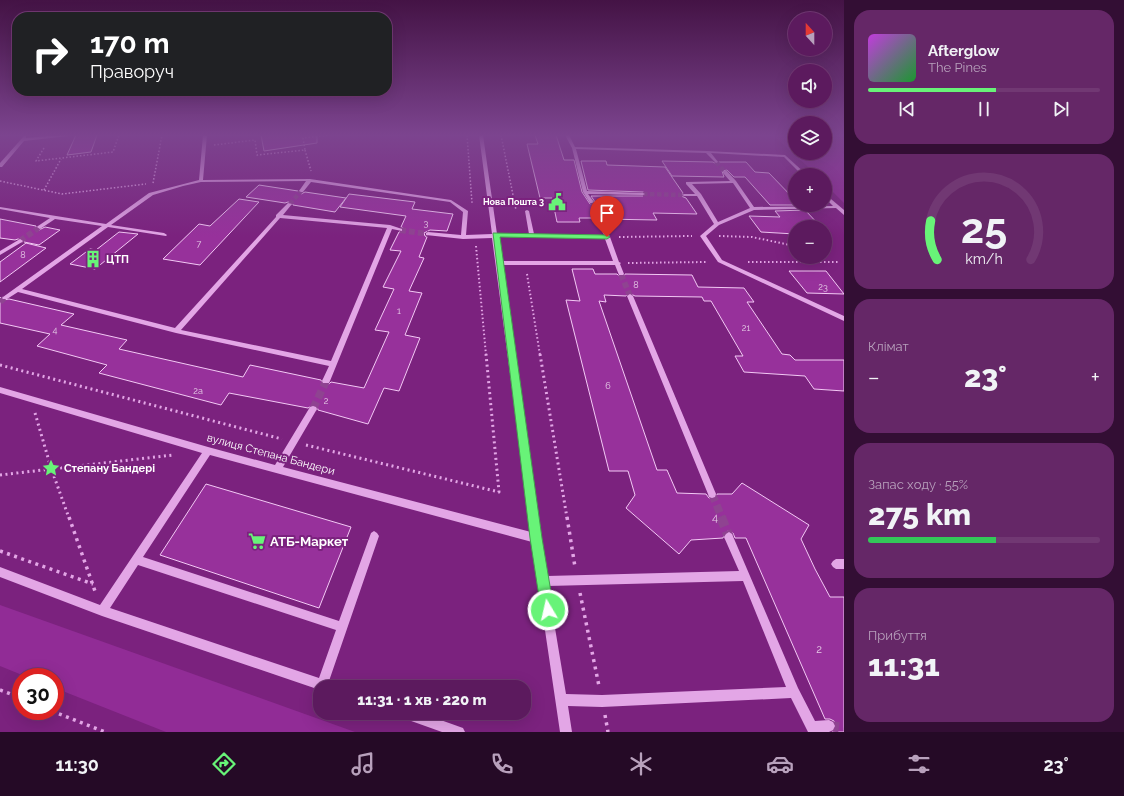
<!DOCTYPE html>
<html lang="uk">
<head>
<meta charset="utf-8">
<style>
  body { margin:0; font-family:Raleway,sans-serif; background:#652767; color:#f1f3f6; height:100vh; display:flex; flex-direction:column; font-size:15px; white-space:nowrap }
  * { box-sizing:border-box; margin:0 }
  p { font-size:13px; color:#b8a1bc }
  .icon { flex:none; width:22px; height:22px; fill:none; stroke:currentColor; stroke-width:2; stroke-linecap:round; stroke-linejoin:round }
  .map { position:relative; flex:1; overflow:hidden }
  .drawer { display:flex; flex-direction:column; gap:10px; padding:10px; background:#330e34; width:280px }
  .drawer>* { flex:none }
  .hud { position:absolute; left:12px; top:12px; width:380px; height:84px; border-radius:16px; box-shadow:0 4px 16px #0002,0 0 0 1px #713873; background:#202124; color:#fff; overflow:hidden }
  .needle { width:26px; rotate:339deg }
  .buttons { position:absolute; left:788px; top:12px; display:grid; gap:8px }
  .buttons a { display:grid; place-items:center; width:44px; height:44px; border-radius:50%; background:#5c1a5e; box-shadow:0 4px 16px #0002,0 0 0 1px #713873; font-size:20px }
  .speed { position:absolute; left:12px; top:668px; display:flex; gap:8px; font-size:20px; font-weight:700; text-align:center }
  .speed>* { display:grid; place-content:center; width:52px; height:52px; border-radius:50%; background:#5c1a5e; box-shadow:0 4px 16px #0002,0 0 0 1px #713873; line-height:1 }
  .speed .limit { border:6px solid #d22; background:#fff; color:#111 }
  .pin { position:absolute; display:grid; place-items:center; width:34px; height:34px; color:#fff; margin:-41px -17px; border-radius:50% 50% 50% 0; rotate:-45deg; box-shadow:0 0 4px #0007 }
  .pin .icon { rotate:45deg }
  .me { position:absolute; width:44px; margin:-22px; rotate:351deg; stroke-linejoin:round; filter:drop-shadow(0 0 3px #0008) }
  .turn { display:flex; align-items:center; gap:14px; height:84px; padding:0 12px; font-size:18px }
  .turn .icon { width:52px; height:52px; stroke-width:2.5 }
  .turn b { display:block; font-size:28px; line-height:34px }
  .big { font-size:30px; font-weight:800; line-height:1.1 }
  .drawer .tile { flex:1; display:flex; flex-direction:column; justify-content:center; gap:6px; min-width:0; padding:0 14px; border-radius:16px; background:#652767 }
  .drawer .dial { align-items:center; gap:0 }
  .dial svg { height:104px; overflow:visible; fill:none; stroke:#713873; stroke-width:7; stroke-linecap:round; text-anchor:middle }
  .dial text { fill:#f1f3f6; stroke:none }
  .song { display:flex; align-items:center; gap:12px }
  .cover { width:48px; height:48px; border-radius:6px; background:linear-gradient(135deg,hsl(290 70% 55%),hsl(130 70% 35%)) }
  .played { height:4px; border-radius:2px; background:linear-gradient(90deg,#68f378 55%,#713873 55%) }
  .keys { display:flex; justify-content:space-around; direction:ltr }
  .heat { display:flex; justify-content:space-between; align-items:center; font-size:22px; direction:ltr }
  .charge { height:6px; border-radius:3px; background:linear-gradient(90deg,#34c759 55%,#713873 0) }
  .trip { position:absolute; left:313px; top:680px; width:218px; height:40px; border-radius:16px; background:#5c1a5e; box-shadow:0 4px 16px #0002,0 0 0 1px #713873; font-weight:800; line-height:40px; text-align:center }
  .tabs { display:flex; height:64px; justify-content:space-around; align-items:center; background:#250a26; color:#b8a1bc }
  .tabs .icon { width:28px; height:28px }
  .tabs .selected { color:#68f378 }
  .tabs b { font-size:18px; color:#f1f3f6 }
  main { display:flex; flex:1; min-height:0 }
  .map>svg:first-child { display:block }
</style>
</head>
<body>
<main>
<div class="map">
<svg width="844" height="732" viewBox="0 0 844 732">
  <rect width="100%" height="100%" fill="#7b227e"/>
  <g fill="#912c96">
    <polygon points="773,135 795,135 795,153 825,153 825,135 844,135 844,203 825,184 825,175 817,175"/>
    <polygon points="0,605 355,732 166,732 55,688 55,677 27,677 0,666"/>
  </g>
  <g fill="#97319b" stroke="#f3c9f5">
    <polygon points="76,135 97,135 91,152 67,155"/>
    <polygon points="261,135 317,135 317,143 264,151"/>
    <polygon points="535,135 556,135 564,160 574,160 582,192 590,204 595,202 591,196 643,196 646,193 643,192 588,190 581,161 606,161 607,165 665,167 683,193 681,196 686,198 697,214 653,213 657,220 602,219 600,216 594,218 579,218 580,222 557,222 552,198 540,198 527,144 538,144"/>
    <polygon points="662,161 713,162 716,164 719,162 746,162 755,172 769,173 795,200 795,205 770,205 745,177 734,177 727,170 722,171 724,177 672,176"/>
    <polygon points="259,185 298,191 301,194 305,192 346,198 335,212 293,205 292,203 288,202 285,203 246,197"/>
    <polygon points="349,194 415,202 412,209 453,214 447,231 430,230 424,233 425,236 427,237 419,257 424,258 409,291 422,293 405,335 420,338 399,391 384,388 368,424 318,410 317,406 313,405 308,408 229,393 221,405 99,373 107,365 37,346 50,334 0,323 0,297 3,300 9,299 74,314 61,325 127,340 119,349 243,377 250,365 321,380 323,384 329,384 331,382 364,388 389,332 375,330 394,289 383,287 401,251 390,250 399,232 404,231 403,228 401,227 406,216 340,207"/>
    <polygon points="239,199 259,202 200,265 163,259 199,224 210,226"/>
    <polygon points="805,210 821,227 795,227 795,234 761,232 749,216 780,217 775,211"/>
    <polygon points="0,219 36,226 36,228 39,230 45,227 60,230 39,245 24,242 24,240 21,238 15,240 0,238"/>
    <polygon points="119,232 138,234 95,269 70,264 90,249 96,250"/>
    <polygon points="26,243 46,248 0,282 0,262"/>
    <polygon points="572,269 593,269 595,274 617,274 619,276 624,276 625,274 692,275 698,287 744,288 754,302 747,302 782,354 790,355 795,360 844,360 844,391 814,389 805,376 744,372 735,356 743,356 711,301 704,301 702,297 635,296 629,293 626,296 604,295 606,302 599,301 657,470 667,470 677,493 706,494 709,498 712,499 716,497 717,494 732,494 742,483 809,525 801,539 815,569 830,597 844,597 844,732 832,732 836,727 834,721 830,719 825,719 746,538 735,538 733,533 728,531 725,533 723,538 691,540 679,554 626,508 635,495 628,471 609,471 566,300 580,301"/>
    <polygon points="789,271 826,271 844,294 807,293"/>
    <polygon points="206,484 351,527 319,608 160,555"/>
  </g>
  <g fill="none" stroke-linecap="round" stroke-linejoin="round">
    <g stroke="#8f4391" stroke-width="4.5" stroke-dasharray="4.5 2.5" stroke-linecap="butt">
      <polyline points="716,162 725,172"/>
      <polyline points="643,194 684,195"/>
      <polyline points="592,202 598,218"/>
      <polyline points="290,204 301,191"/>
      <polyline points="36,230 40,227"/>
    </g>
    <g stroke="#8f4391" stroke-width="6" stroke-dasharray="6 3" stroke-linecap="butt">
      <polyline points="400,230 428,234"/>
      <polyline points="20,241 37,229"/>
      <polyline points="621,274 630,296"/>
      <polyline points="0,302 5,298"/>
    </g>
    <g stroke="#8f4391" stroke-width="8" stroke-dasharray="8 4" stroke-linecap="butt">
      <polyline points="313,409 326,381"/>
      <polyline points="712,494 722,518"/>
    </g>
    <g stroke="#8f4391" stroke-width="10" stroke-dasharray="10 5" stroke-linecap="butt">
      <polyline points="721,517 729,537"/>
      <polyline points="829,726 844,728"/>
    </g>
    <g stroke="#e3a6e6" stroke-width="1.5" stroke-dasharray="1.5 2" stroke-linecap="butt">
      <polyline points="467,135 472,203"/>
      <polyline points="501,135 516,210"/>
      <polyline points="214,145 255,140 257,155 305,150 303,138 330,135"/>
      <polyline points="44,148 36,161 113,152 119,135"/>
      <polyline points="305,150 311,171"/>
      <polyline points="0,181 62,194 146,184"/>
      <polyline points="153,183 162,135"/>
      <polyline points="44,190 61,159"/>
    </g>
    <g stroke="#e3a6e6" stroke-width="2" stroke-dasharray="1.5 2.5" stroke-linecap="butt">
      <polyline points="719,236 752,237 795,246"/>
      <polyline points="619,237 692,236"/>
      <polyline points="476,246 486,355"/>
      <polyline points="748,262 838,262"/>
      <polyline points="628,263 707,262"/>
      <polyline points="527,274 540,355"/>
    </g>
    <g stroke="#e3a6e6" stroke-width="3" stroke-dasharray="2 3.5" stroke-linecap="butt">
      <polyline points="540,354 567,518"/>
      <polyline points="0,365 282,439"/>
      <polyline points="35,413 51,468 69,518"/>
      <polyline points="306,445 499,492 486,354"/>
      <polyline points="0,475 173,455"/>
    </g>
    <g stroke="#e3a6e6" stroke-width="3.5" stroke-dasharray="3 4.5" stroke-linecap="butt">
      <polyline points="69,517 96,594"/>
      <polyline points="567,517 575,567"/>
      <polyline points="0,551 93,584"/>
      <polyline points="580,593 599,686"/>
      <polyline points="0,690 21,698"/>
      <polyline points="52,711 105,732"/>
      <polyline points="605,715 608,732"/>
    </g>
    <g fill="#e3a6e6" fill-rule="evenodd">
      <polygon points="60,135 70,135 68,136 24,141 2,167 0,167 0,163 24,136 26,136 26,138"/>
      <path d="M203,135h4l-4,45 107,-1 141,21 17,11 -2,24 26,-1 -13,-99h4l14,99h32l-4,-23 2,-1 2,1 5,23 70,1 -9,-17 5,-1 10,20 9,25 2,1 -1,1 4,10 -1,1h-4l-4,-10h-113l45,311 192,-5 -15,-34 2,-3 3,-2 3,2 66,154 17,33 14,-1 4,2 2,4 -2,4 -4,2h-21l-17,-34 -189,9 -34,-1 4,26h-12l-28,-190 -322,-87 -67,102 196,64 32,-88 3,-2 3,2 2,3 -50,145 4,2 2,4h-15v3l-218,-74 -102,-39v-10l100,38 102,-152 -202,-60v-6l208,60 67,18 35,-58 3,-1 3,1 1,2 -34,58 248,65 -39,-294 -29,1 -37,-4v-2l2,-1 33,3 2,-23 -13,-10 -139,-20 -8,10h-2l-2,-1 7,-10 -105,1 -18,4 -30,9 -42,30 53,8 3,2 -1,1 -58,-9 -86,62 153,39 101,-111v-2l12,-12 4,1 -9,11 107,10 12,4v2l-10,-2 -62,152 -1,2h-6l-1,-2 7,-15 -153,-33 -158,-41 -11,7h-4l-1,-1 1,-1 99,-71 -47,-7 -15,10 -3,-2 1,-1 12,-8 -50,-9v-2l106,17 43,-31 50,-13zM280,218l107,10 -56,133 -150,-31zM498,237h23l84,2 8,22h-112zM138,565l198,65 -17,48 -209,-70zM743,581l43,106 -184,8 -36,-1 -18,-108z"/>
      <polygon points="565,135 569,135 575,147 707,151 785,155 807,175 802,175 784,157 711,153 718,162 716,163 706,153 576,149 587,191 643,193 645,194 643,195 588,194 594,202 592,203 590,203 583,192 572,148"/>
      <path d="M723,171h4l9,10 18,26 79,-1 -8,-8v-4l19,16v5l-8,-7 -82,2 -35,15 -13,11 16,24 122,56v5l-126,-59 -18,-26 14,-12 -17,-28h-13l-2,-1 2,-1h11l-9,-10v-2l44,-1 -7,-8zM733,183l17,25 -32,14 -17,-28 -9,-10z"/>
      <polygon points="20,239 23,241 22,242 0,255 0,251"/>
      <polygon points="630,294 633,296 716,494 715,497 712,498 709,497 708,494 627,296"/>
      <polygon points="836,559 844,559 844,569 836,569 833,567 831,564 833,561"/>
      <polygon points="398,713 421,713 463,728 465,732 442,732 400,717"/>
    </g>
  </g>
  <linearGradient id="sky" x2="0" y2="1"><stop stop-color="#441345"/><stop offset="0.57" stop-color="#7c448f"/><stop offset="1" stop-color="#7c448f" stop-opacity="0"/></linearGradient>
  <rect width="844" height="237" fill="url(#sky)"/>
  <polygon fill="#68f378" stroke="#449e4e" points="493,233 607,235 610,237 607,239 500,237 542,538 554,610 552,615 548,617 543,615 541,610 530,538"/>
  <defs>
    <g id="civic-bare" transform="scale(1.38)"><path d="M-.6-6.5H3V-4.5H.6V-3L4-1V1h2V6H-6V1h2V-1L-.6-3ZM-1.2 2.5V6h2.4V2.5Z" fill="#68f378" stroke="#7b227e" stroke-width="2.5" paint-order="stroke"/></g>
    <g id="building-bare" transform="scale(1.38)"><path d="M-4-6H4V6H1V3H-1V6H-4ZM-2.5-4.3h1.7v1.8h-1.7ZM.8-4.3h1.7v1.8H.8ZM-2.5-1h1.7V.8h-1.7ZM.8-1h1.7V.8H.8Z" fill="#68f378" stroke="#7b227e" stroke-width="2.5" paint-order="stroke"/></g>
    <g id="sight-bare" transform="scale(1.38)"><path d="M0-6L1.8-2.2L6-1.7L2.9 1.2L3.7 5.4L0 3.3L-3.7 5.4L-2.9 1.2L-6-1.7L-1.8-2.2Z" fill="#68f378" stroke="#7b227e" stroke-width="2.5" paint-order="stroke"/></g>
    <g id="supermarket-bare" transform="scale(1.38)"><path d="M-6-5.5h2.5l.6 2H6L4.5 2H-2.5L-4.4-4H-6ZM-1.5 3.2a1.3 1.3 0 1 0 .1 0ZM3 3.2a1.3 1.3 0 1 0 .1 0Z" fill="#68f378" stroke="#7b227e" stroke-width="2.5" paint-order="stroke"/></g>
  </defs>
  <g fill-rule="evenodd">
    <use href="#civic-bare" x="557" y="202"/>
    <use href="#building-bare" x="93" y="259"/>
    <use href="#sight-bare" x="51" y="468"/>
    <use href="#supermarket-bare" x="257" y="541"/>
  </g>
  <g text-anchor="middle" stroke-width="4" stroke-linejoin="round" paint-order="stroke">
    <g font-size="9" font-weight="bold" fill="#fff" stroke="#7b227e" text-anchor="end">
      <text x="544" y="205">Нова Пошта 3</text>
    </g>
    <g font-size="9" fill="#e5cce6">
      <text x="426" y="226">3</text>
      <text x="199" y="247">7</text>
      <text x="23" y="258">8</text>
      <text x="636" y="288">8</text>
      <text x="823" y="290">23</text>
      <text x="399" y="314">1</text>
      <text x="746" y="331">21</text>
      <text x="55" y="333">4</text>
      <text x="608" y="389">6</text>
      <text x="198" y="394">2а</text>
      <text x="326" y="404">2</text>
    </g>
    <g font-size="11" font-weight="bold" fill="#fff" stroke="#7b227e" text-anchor="start">
      <text x="106" y="263">ЦТП</text>
      <text x="64" y="472">Степану Бандері</text>
    </g>
    <g font-size="11" fill="#fff" stroke="#7b227e">
      <text transform="translate(271 454) rotate(15)" y="4">вулиця Степана Бандери</text>
    </g>
    <g font-size="11" fill="#e5cce6">
      <text x="715" y="521">4</text>
      <text x="819" y="653">2</text>
    </g>
    <g font-size="13" font-weight="bold" fill="#fff" stroke="#7b227e" text-anchor="start">
      <text x="270" y="546">АТБ-Маркет</text>
    </g>
  </g>
</svg>
<div class="buttons">
<a><svg class="needle" viewBox="-14 -14 28 28"><path d="M0-13l5 13h-10z" fill="#e53935"/><path d="M0 13l5-13h-10z" fill="#b8a1bc"/></svg></a>
<a><svg class="icon" aria-label="sound" viewBox="0 0 24 24"><path d="M4 9h4l5-4v14l-5-4H4zM17 9q2 3 0 6"/></svg></a>
<a><svg class="icon" aria-label="layers" viewBox="0 0 24 24"><path d="M12 4l9 5-9 5-9-5zM3 14l9 5 9-5"/></svg></a>
<a>+</a>
<a>−</a>
</div>
<div class="speed"><div class="limit">30</div></div>
<div class="pin" style="left:607px;top:237px;background:#d93025"><svg class="icon" aria-label="arrive" viewBox="0 0 24 24"><path d="M6 21V4h12l-3 4 3 4H6"/></svg></div>
<svg class="me" style="left:548px;top:610px" viewBox="-20 -20 40 40"><circle r="17" fill="#68f378" stroke="#fff" stroke-width="3"/><path d="M0-11L8 9 0 5-8 9z" fill="#fff"/></svg>
<div class="trip">11:31 · 1 хв · 220 m</div>
<div class="hud">
<div class="turn"><svg class="icon" aria-label="right" viewBox="0 0 24 24"><path d="M7 20v-9h11M14 6l5 5-5 5"/></svg><div><b>170 m</b>Праворуч</div></div>
</div>
</div>
<section class="drawer">
<div class="tile">
<div class="song"><i class="cover"></i><div><b>Afterglow</b><p>The Pines</p></div></div>
<div class="played"></div>
<div class="keys"><svg class="icon" aria-label="previous" viewBox="0 0 24 24"><path d="M18 5L8 12l10 7zM5 5v14"/></svg><svg class="icon" aria-label="pause" viewBox="0 0 24 24"><path d="M8 5v14M16 5v14"/></svg><svg class="icon" aria-label="next" viewBox="0 0 24 24"><path d="M6 5l10 7-10 7zM19 5v14"/></svg></div>
</div>
<div class="tile dial"><svg viewBox="0 0 100 80">
<path d="M14 69A42 42 0 1 1 86 69"/>
<path d="M14 69A42 42 0 0 1 9 39" stroke="#68f378"/>
<text x="50" y="56" font-size="32" font-weight="700">25</text>
<text x="50" y="72" font-size="11">km/h</text>
</svg></div>
<div class="tile"><p>Клімат</p>
<div class="heat"><a>−</a><b class="big">23°</b><a>+</a></div>
</div>
<div class="tile"><p>Запас ходу · 55%</p><b class="big">275 km</b><div class="charge"></div></div>
<div class="tile"><p>Прибуття</p><b class="big">11:31</b></div>
</section>
</main>
<nav class="tabs">
<b>11:30</b>
<svg class="icon selected" aria-label="directions" viewBox="0 0 24 24"><path d="M12 3l9 9-9 9-9-9zM9 14v-3h6M13 9l2 2-2 2"/></svg>
<svg class="icon" aria-label="music" viewBox="0 0 24 24"><path d="M9 18V5l10-2v13"/><circle cx="6" cy="18" r="3"/><circle cx="16" cy="16" r="3"/></svg>
<svg class="icon" aria-label="phone" viewBox="0 0 24 24"><path d="M5 4h4l2 5-3 2q2 4 5 5l2-3 5 2v4C11 20 4 13 5 4z"/></svg>
<svg class="icon" aria-label="climate" viewBox="0 0 24 24"><path d="M12 3v18M4 7l16 10M4 17L20 7"/></svg>
<svg class="icon" aria-label="car" viewBox="0 0 24 24"><path d="M5 17H2v-5l4-1 3-4h7l3 4 3 1v5h-3M9 17h6M6 11h13"/><circle cx="7" cy="17" r="2"/><circle cx="17" cy="17" r="2"/></svg>
<svg class="icon" aria-label="filters" viewBox="0 0 24 24"><path d="M4 7h16M4 17h16"/><circle cx="9" cy="7" r="2"/><circle cx="15" cy="17" r="2"/></svg>
<b>23°</b>
</nav>
</body>
</html>
